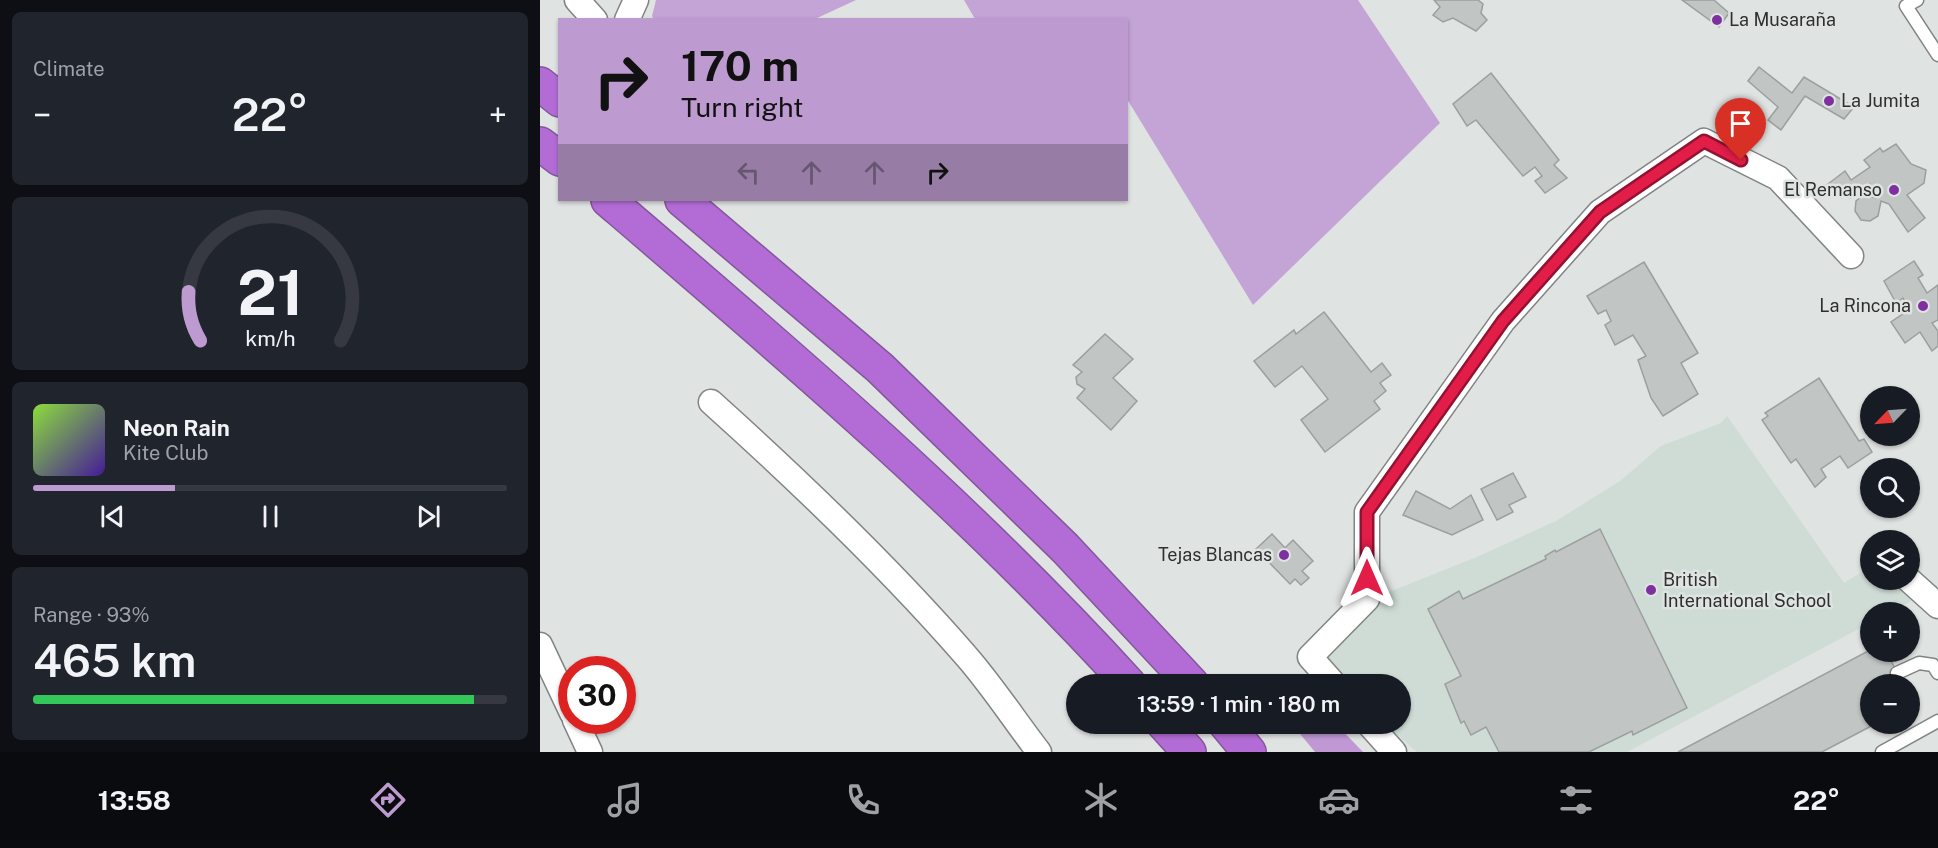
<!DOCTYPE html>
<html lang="en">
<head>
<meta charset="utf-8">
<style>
  body { margin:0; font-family:"Public Sans",sans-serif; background:#20242c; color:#f1f3f6; height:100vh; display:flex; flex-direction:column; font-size:22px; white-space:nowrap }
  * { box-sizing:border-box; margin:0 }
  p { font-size:20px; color:#9ea1a6 }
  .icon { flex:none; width:33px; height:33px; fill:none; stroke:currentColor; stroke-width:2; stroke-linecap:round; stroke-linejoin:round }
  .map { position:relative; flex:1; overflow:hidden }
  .sheet { display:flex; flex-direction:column; gap:12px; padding:12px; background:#0d0f14; width:540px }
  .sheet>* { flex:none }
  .banner { position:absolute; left:18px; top:18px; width:570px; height:183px; border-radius:0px; box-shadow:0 2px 4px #0004; background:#bd9bd0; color:#111; overflow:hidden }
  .needle { width:39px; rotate:245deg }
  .tools { position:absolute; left:1320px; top:386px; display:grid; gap:12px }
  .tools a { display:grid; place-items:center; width:60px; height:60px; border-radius:50%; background:#171b24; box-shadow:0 2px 4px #0004; font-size:30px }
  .speed { position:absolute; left:18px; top:656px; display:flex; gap:12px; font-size:30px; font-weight:700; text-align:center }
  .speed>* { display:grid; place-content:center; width:78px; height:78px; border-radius:50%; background:#171b24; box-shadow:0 2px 4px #0004; line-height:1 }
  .speed .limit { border:9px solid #d22; background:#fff; color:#111 }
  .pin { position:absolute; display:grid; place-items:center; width:51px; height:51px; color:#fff; margin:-62px -26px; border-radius:50% 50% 50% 0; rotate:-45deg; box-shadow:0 0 6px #0007 }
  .pin .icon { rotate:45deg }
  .me { position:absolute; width:66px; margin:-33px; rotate:0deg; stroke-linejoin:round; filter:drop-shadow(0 0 4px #0008) }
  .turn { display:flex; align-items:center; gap:21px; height:126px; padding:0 24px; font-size:27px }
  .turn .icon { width:78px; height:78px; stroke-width:2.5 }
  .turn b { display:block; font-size:42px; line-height:51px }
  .lanes { display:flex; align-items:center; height:57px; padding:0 24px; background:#0003; justify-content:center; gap:30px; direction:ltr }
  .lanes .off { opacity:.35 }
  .big { font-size:45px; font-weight:600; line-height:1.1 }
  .sheet .widget { flex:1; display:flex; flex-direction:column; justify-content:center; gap:9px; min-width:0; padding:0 21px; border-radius:9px; background:#20242c }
  .sheet .dial { align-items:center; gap:0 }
  .dial svg { height:156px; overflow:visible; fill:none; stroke:#363941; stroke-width:7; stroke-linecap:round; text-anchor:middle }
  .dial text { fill:#f1f3f6; stroke:none }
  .song { display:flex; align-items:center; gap:18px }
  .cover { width:72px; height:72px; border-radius:9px; background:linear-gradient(135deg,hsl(90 70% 55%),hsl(260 70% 35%)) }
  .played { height:6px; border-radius:3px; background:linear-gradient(90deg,#bd9bd0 30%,#363941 30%) }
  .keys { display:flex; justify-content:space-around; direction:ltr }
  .heat { display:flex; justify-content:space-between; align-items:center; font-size:33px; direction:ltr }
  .charge { height:9px; border-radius:4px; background:linear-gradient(90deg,#34c759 93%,#363941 0) }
  .trip { position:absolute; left:526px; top:674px; width:345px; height:60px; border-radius:30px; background:#171b24; box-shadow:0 2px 4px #0004; font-weight:600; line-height:60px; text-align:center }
  .tabs { display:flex; height:96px; justify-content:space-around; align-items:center; background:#090b0e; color:#9ea1a6 }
  .tabs .icon { width:42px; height:42px }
  .tabs .on { color:#bd9bd0 }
  .tabs b { font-size:27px; color:#f1f3f6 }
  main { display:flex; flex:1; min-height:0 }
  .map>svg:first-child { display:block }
</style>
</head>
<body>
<main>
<section class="sheet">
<div class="widget"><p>Climate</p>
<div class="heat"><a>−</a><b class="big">22°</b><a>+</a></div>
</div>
<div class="widget dial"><svg viewBox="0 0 100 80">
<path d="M14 69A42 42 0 1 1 86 69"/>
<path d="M14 69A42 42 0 0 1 8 44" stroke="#bd9bd0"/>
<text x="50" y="56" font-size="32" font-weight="700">21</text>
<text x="50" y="72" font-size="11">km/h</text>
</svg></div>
<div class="widget">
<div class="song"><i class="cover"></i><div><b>Neon Rain</b><p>Kite Club</p></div></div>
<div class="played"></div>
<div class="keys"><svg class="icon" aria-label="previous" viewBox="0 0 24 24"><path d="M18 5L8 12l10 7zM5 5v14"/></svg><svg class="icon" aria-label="pause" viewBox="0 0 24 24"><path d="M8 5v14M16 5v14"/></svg><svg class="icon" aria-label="next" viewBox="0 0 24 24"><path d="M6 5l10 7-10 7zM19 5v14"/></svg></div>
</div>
<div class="widget"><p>Range · 93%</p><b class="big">465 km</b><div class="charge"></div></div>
</section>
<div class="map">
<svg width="1398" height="752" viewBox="0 0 1398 752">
  <rect width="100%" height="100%" fill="#dfe3e1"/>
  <polygon fill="#cfdcd6" points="1187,416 1304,583 1330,567 1330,579 1355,579 1377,598 1351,612 1330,612 1330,623 1087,752 877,752 843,723 861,723 861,684 798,684 785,665 787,650 833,607 839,596 939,556 1016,521 1080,481 1121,446 1181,423"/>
  <g fill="#c4a3d6">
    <polygon points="116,0 316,0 275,19 114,19 112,16"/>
    <polygon points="424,0 818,0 900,123 713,305 587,99 586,20 435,19"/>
  </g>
  <polygon fill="#bf98d4" points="751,723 795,723 823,752 775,752"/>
  <g fill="#c1c5c3" stroke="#9ba09e" stroke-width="1.5">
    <polygon points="894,0 938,0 943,4 941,13 947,20 936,31 913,18 903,22 893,15 900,7"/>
    <polygon points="1142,0 1174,0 1189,13 1179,27"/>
    <polygon points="1219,67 1252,93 1264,77 1314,107 1304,119 1265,96 1241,130 1228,120 1238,107 1208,81"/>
    <polygon points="951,73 1019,160 1014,165 1027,178 1005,193 995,181 1002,176 995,167 983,176 936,120 927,126 913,104"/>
    <polygon points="1356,144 1371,164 1386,170 1384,183 1367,195 1385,218 1368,232 1349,204 1341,201 1338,216 1330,221 1321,220 1315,211 1316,201 1324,195 1336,198 1336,193 1330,184 1310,198 1302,187 1290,194 1284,187 1305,171 1311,180 1330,167 1324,160 1340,148 1343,152"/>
    <polygon points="1374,261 1383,275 1378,278 1387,293 1398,285 1398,320 1392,323 1398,331 1398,346 1392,351 1380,332 1365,343 1351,322 1370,309 1363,298 1356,303 1344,281"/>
    <polygon points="1104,262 1158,353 1141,363 1158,394 1123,416 1111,398 1098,360 1106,356 1093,335 1075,345 1065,325 1071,321 1066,310 1058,314 1047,296"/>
    <polygon points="784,312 831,372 842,363 851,375 840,383 846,391 834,401 840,409 785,452 761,420 788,399 762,366 735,387 714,361 754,330 756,334"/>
    <polygon points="565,334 593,359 573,378 597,401 571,430 537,398 545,389 537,384 536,377 542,372 533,365"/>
    <polygon points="1279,378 1319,441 1324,439 1332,452 1308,468 1300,456 1281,469 1286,477 1275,487 1256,459 1251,463 1222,420 1228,416 1225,413"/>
    <polygon points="973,473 986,497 969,505 973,512 957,520 941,489"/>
    <polygon points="876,491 910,509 931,495 943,520 912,535 863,515"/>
    <polygon points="1060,529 1147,708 1093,735 1092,731 1049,752 959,752 946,727 931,735 924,721 921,723 905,684 921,676 888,609 919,591 923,599 1006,559 1005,556 1015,550 1016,552"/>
    <polygon points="732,534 745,548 753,540 773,561 762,571 769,578 761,585 755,579 750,584 716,549"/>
    <polygon points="1330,650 1346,651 1363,684 1330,684 1330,723 1337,723 1282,752 1138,752"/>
  </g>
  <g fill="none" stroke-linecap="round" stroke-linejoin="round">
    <g stroke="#808482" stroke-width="15">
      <g id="service">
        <polyline points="1377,0 1366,6 1398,55"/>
        <polyline points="1357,673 1379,663 1393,665 1398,673"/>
        <polyline points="1342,752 1398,721"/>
      </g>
    </g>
    <g stroke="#808482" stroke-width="27">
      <g id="minor">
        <polyline points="37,0 55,20"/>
        <polyline points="87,20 96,0"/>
        <path d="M171,402c89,80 177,164 256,255 26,30 48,64 72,95"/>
        <polyline points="1368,579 1398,606"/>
        <polyline points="0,645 32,713"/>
        <polyline points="794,684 770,657 827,599 827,512 963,321 1060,212 1164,141 1238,178 1311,256"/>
        <polyline points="35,720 50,752"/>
        <polyline points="828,723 854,752"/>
      </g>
    </g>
    <g stroke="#84579c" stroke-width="36">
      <g id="motorway">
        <polyline points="0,84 20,100"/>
        <polyline points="0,144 20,159"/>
        <path d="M68,200c180,154 361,308 521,484"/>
        <polyline points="142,200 340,368 525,548 652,684"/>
        <polyline points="623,723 649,752"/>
        <polyline points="685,723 709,752"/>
      </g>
    </g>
    <use href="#service" stroke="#fff" stroke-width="12"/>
    <use href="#minor" stroke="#fff" stroke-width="24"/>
    <use href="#motorway" stroke="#b36cd6" stroke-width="33"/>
  </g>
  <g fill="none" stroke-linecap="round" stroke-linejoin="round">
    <g stroke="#92132f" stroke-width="15">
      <polyline id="route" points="827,578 827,512 963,321 1060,212 1164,141 1201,160"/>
    </g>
    <use href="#route" stroke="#e11d48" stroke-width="10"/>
  </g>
  <g fill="#7e30a1" stroke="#dfe3e1" stroke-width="2">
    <circle cx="1177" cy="20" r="6"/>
    <circle cx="1289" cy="101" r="6"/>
    <circle cx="1354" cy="190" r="6"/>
    <circle cx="1383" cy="306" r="6"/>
    <circle cx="744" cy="555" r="6"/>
    <circle cx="1111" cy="590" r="6"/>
  </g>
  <g text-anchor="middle" stroke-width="5" stroke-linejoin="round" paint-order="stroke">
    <g font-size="18" fill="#2e302f" stroke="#dfe3e1" text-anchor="start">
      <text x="1189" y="26">La Musaraña</text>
      <text x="1301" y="107">La Jumita</text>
      <text x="1342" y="196" text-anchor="end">El Remanso</text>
      <text x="1371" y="312" text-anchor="end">La Rincona</text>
      <text x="732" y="561" text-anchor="end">Tejas Blancas</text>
      <text x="1123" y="586">British<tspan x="1123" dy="21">International School</tspan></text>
    </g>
  </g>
</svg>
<div class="tools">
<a><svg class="needle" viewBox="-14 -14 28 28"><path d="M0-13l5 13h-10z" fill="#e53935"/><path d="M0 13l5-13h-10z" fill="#9ea1a6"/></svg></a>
<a><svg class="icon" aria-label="search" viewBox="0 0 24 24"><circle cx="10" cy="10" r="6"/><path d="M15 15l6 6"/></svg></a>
<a><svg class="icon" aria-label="layers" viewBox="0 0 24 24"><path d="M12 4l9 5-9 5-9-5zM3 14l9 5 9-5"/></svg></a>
<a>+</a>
<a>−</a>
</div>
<div class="speed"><div class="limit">30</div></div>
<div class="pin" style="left:1201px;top:160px;background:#d93025"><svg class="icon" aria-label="arrive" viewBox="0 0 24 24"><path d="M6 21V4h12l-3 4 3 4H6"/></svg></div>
<svg class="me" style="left:827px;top:578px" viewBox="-20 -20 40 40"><path d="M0-17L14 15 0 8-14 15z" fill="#e11d48" stroke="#fff" stroke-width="4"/></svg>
<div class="trip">13:59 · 1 min · 180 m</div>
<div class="banner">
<div class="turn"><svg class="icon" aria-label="right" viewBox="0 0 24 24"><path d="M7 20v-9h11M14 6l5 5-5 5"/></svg><div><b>170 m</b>Turn right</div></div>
<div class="lanes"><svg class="icon off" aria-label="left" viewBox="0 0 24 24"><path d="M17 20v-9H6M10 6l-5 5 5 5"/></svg><svg class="icon off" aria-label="ahead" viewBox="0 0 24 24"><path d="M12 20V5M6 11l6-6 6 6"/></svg><svg class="icon off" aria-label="ahead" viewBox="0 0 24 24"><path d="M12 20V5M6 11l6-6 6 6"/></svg><svg class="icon" aria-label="right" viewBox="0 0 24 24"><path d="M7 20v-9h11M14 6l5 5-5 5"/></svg></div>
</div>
</div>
</main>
<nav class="tabs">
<b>13:58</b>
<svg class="icon on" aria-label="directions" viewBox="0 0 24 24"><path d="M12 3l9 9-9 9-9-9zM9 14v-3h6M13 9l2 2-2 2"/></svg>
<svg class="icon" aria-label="music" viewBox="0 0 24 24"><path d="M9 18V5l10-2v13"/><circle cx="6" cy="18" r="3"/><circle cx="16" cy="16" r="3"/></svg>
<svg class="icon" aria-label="phone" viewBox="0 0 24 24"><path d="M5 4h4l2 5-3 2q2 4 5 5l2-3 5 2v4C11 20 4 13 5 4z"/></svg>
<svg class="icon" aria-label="climate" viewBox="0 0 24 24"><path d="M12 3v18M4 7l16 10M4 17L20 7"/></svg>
<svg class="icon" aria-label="car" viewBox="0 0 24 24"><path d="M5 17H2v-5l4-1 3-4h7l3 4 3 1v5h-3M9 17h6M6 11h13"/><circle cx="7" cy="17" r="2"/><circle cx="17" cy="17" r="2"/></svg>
<svg class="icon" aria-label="filters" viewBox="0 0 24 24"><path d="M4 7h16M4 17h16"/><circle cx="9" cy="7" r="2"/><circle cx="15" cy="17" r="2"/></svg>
<b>22°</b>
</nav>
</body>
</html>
